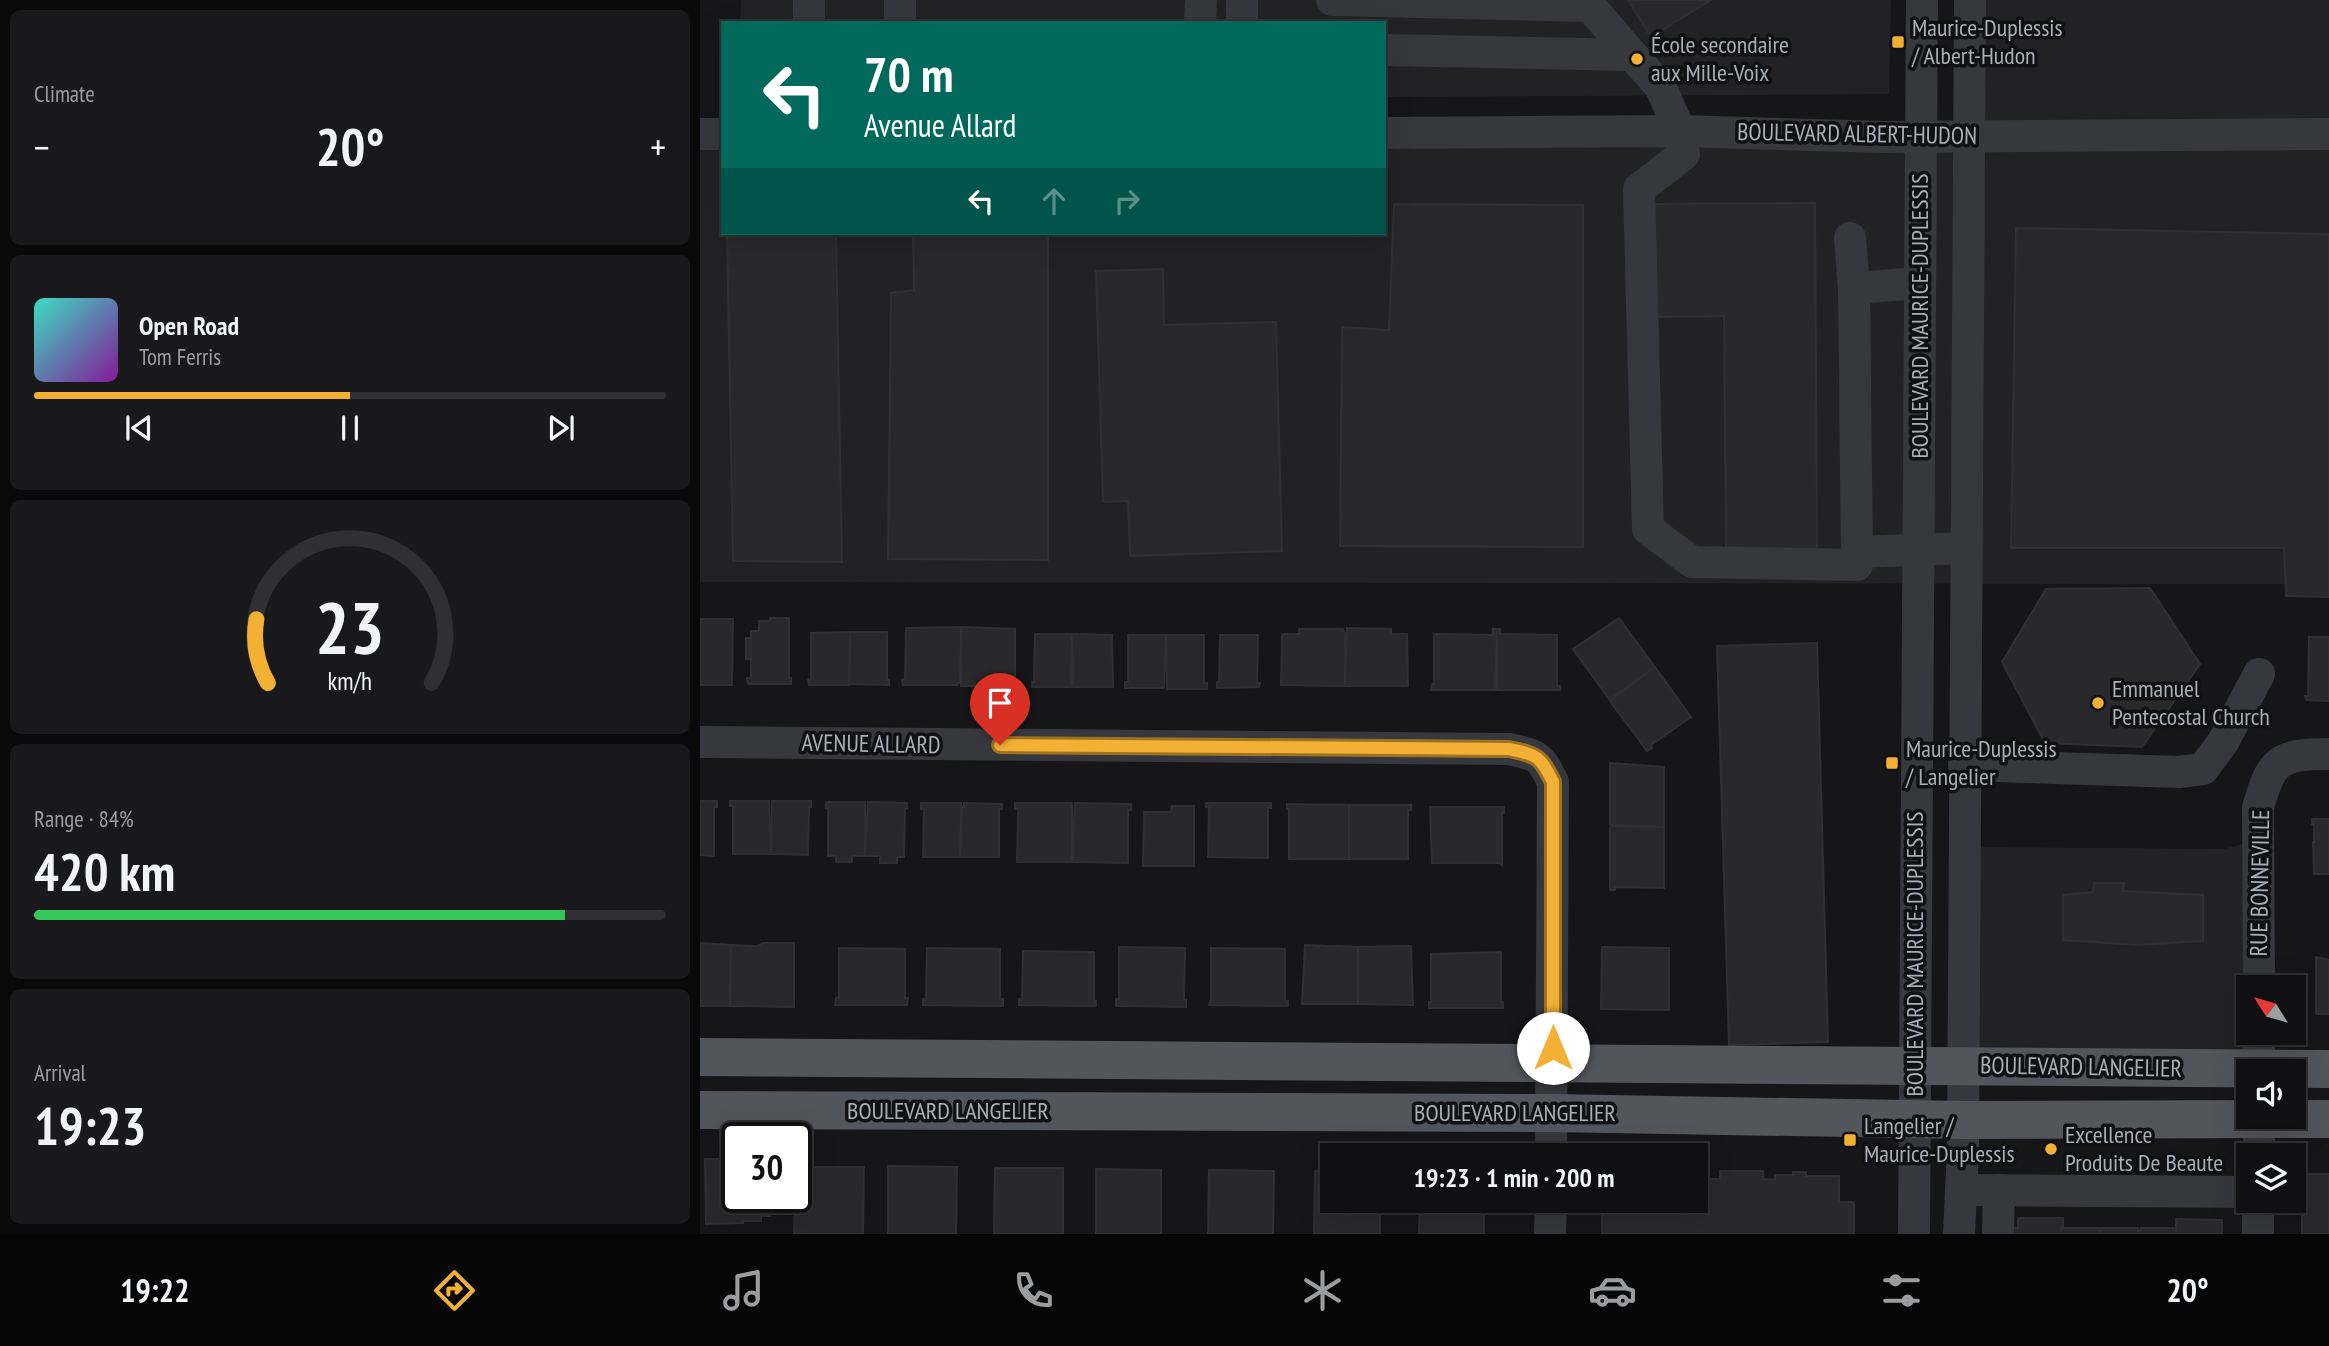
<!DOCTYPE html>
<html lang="en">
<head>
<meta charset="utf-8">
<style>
  body { margin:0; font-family:"PT Sans Narrow",sans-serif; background:#19191b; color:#f1f3f6; height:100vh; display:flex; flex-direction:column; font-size:26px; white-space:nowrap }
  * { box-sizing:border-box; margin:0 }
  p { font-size:23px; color:#9c9d9f }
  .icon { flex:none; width:38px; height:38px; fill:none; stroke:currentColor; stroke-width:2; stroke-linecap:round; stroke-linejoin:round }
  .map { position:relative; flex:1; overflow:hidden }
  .sheet { display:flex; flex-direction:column; gap:10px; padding:10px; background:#09090a; width:700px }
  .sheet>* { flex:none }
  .banner { position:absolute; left:21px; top:21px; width:665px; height:214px; border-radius:0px; box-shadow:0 7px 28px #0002,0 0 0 2px #303032; background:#00695c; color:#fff; overflow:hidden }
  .needle { width:46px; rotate:307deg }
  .tools { position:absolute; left:1536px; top:975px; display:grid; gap:14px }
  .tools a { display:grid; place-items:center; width:70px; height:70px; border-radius:0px; background:#101012; box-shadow:0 7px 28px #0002,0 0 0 2px #303032; font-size:35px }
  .speed { position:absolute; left:21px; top:1122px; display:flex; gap:14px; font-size:35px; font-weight:700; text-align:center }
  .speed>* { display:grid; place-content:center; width:91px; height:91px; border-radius:50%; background:#101012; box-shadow:0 7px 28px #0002,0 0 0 2px #303032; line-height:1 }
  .speed .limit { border:4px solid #111; border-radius:10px; background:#fff; color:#111 }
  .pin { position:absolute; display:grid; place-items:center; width:60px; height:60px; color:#fff; margin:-72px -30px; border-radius:50% 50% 50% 0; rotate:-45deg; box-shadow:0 0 7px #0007 }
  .pin .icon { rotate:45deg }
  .me { position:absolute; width:77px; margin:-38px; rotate:0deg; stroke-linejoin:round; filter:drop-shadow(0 0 5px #0008) }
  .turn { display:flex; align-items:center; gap:24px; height:147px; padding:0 28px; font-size:32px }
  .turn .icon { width:91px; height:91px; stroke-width:2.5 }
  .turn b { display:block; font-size:49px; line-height:60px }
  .lanes { display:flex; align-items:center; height:66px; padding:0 28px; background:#0003; justify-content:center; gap:35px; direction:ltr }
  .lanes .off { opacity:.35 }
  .big { font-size:52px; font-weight:800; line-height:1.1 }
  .sheet .widget { flex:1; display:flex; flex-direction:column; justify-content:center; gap:10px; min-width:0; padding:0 24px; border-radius:10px; background:#19191b }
  .sheet .dial { align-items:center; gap:0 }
  .dial svg { height:182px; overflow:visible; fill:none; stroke:#303032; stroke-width:7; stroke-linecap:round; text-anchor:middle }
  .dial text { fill:#f1f3f6; stroke:none }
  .song { display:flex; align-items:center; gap:21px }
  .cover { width:84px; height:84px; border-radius:10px; background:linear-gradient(135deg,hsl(170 70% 55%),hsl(290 70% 35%)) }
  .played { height:7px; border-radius:4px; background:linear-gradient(90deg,#f2b134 50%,#303032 50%) }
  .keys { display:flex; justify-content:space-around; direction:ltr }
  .heat { display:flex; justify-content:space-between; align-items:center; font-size:38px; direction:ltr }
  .charge { height:10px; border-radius:5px; background:linear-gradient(90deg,#34c759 84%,#303032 0) }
  .trip { position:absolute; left:620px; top:1143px; width:388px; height:70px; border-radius:0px; background:#101012; box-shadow:0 7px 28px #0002,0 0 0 2px #303032; font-weight:800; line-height:70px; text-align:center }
  .menu { display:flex; height:112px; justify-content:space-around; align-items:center; background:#060607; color:#9c9d9f }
  .menu .icon { width:49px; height:49px }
  .menu .on { color:#f2b134 }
  .menu b { font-size:32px; color:#f1f3f6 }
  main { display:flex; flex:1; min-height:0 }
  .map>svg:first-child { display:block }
</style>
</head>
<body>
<main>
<section class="sheet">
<div class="widget"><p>Climate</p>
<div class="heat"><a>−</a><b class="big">20°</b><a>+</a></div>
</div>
<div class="widget">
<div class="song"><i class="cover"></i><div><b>Open Road</b><p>Tom Ferris</p></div></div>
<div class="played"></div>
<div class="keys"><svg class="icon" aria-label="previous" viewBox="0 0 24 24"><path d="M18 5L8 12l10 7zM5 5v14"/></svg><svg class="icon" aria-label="pause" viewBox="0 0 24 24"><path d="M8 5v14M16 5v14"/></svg><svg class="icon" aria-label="next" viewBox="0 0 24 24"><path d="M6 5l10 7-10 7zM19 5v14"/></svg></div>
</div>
<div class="widget dial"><svg viewBox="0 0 100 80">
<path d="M14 69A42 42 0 1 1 86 69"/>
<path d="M14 69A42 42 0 0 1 9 41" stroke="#f2b134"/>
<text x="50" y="56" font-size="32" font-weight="700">23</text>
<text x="50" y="72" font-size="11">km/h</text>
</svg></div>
<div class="widget"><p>Range · 84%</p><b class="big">420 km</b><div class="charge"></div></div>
<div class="widget"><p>Arrival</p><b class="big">19:23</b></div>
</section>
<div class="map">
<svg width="1629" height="1234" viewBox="0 0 1629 1234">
  <rect width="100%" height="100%" fill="#161618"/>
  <g fill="#222225">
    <polygon points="41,0 1191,0 1189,94 684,97 684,23 40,23"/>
    <polygon points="1268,0 1629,0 1629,584 0,582 0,136 23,136 23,233 684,233 684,136 1267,136"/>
    <polygon points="1558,840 1549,987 1549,1032 1559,1069 1262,1066 1255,847 1524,849"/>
  </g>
  <g fill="#29292c" stroke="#303034" stroke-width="2">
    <polygon points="928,0 1011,0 951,37"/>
    <polygon points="1115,203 1117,549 1026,550 1024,316 954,317 954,204"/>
    <polygon points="694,204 883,205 883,547 640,546 642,327 689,330"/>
    <polygon points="1316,228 1629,234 1629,597 1586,596 1584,548 1311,548"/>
    <polygon points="27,233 136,233 142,562 33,561"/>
    <polygon points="213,233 348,233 348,560 188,559 191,293 214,290"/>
    <polygon points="463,269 464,325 576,322 582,551 430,556 428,501 403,502 396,271"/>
    <polygon points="1450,588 1500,664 1442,747 1345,743 1302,662 1346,589"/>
    <polygon points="70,618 89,618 89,678 91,678 91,684 48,684 47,678 51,678 51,659 46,659 46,638 51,638 51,631 59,631 59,621 70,621"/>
    <polygon points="919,618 955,667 909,699 873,649"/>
    <polygon points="0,619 33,619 32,685 0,685"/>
    <polygon points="261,627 315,629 315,681 318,682 318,686 261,686"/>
    <polygon points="261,627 260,683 257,683 257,685 203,685 202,680 205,679 206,628"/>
    <polygon points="647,628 691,629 691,634 707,634 708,686 645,686"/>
    <polygon points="599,629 643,629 645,634 645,686 581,685 582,634 599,634"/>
    <polygon points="793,629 797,629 795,690 731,690 732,684 734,684 734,634 793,635"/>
    <polygon points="797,629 800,629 800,634 857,635 857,686 860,686 860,690 797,690"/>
    <polygon points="150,632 187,632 187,680 189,680 189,685 149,684"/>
    <polygon points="150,632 149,685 109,685 108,680 111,679 111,633"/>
    <polygon points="335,634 372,634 371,687 332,687 332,682 334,682"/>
    <polygon points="372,634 412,635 413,687 373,687"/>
    <polygon points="428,635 466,635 464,688 425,688 425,682 428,682"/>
    <polygon points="466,635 504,635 504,683 507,683 507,689 467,689"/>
    <polygon points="520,635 558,635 557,683 560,683 559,687 517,688 517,682 519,682"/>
    <polygon points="1609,637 1629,637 1629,701 1606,700 1605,696 1608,696"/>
    <polygon points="1117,643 1128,1042 1029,1045 1017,646"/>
    <polygon points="955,667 991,717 951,745 952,748 947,751 910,701"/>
    <polygon points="910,763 964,767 964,827 910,825"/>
    <polygon points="0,801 17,801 17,807 14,807 14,856 0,855"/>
    <polygon points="30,801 69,801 71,854 33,854 33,806 30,806"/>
    <polygon points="72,801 111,801 111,807 109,807 108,855 71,854"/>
    <polygon points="126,802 165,802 165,856 152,856 152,862 136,862 136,856 128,856 128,808 126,808"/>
    <polygon points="168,802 207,803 207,808 205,808 204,857 197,857 197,863 180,863 180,856 165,856"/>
    <polygon points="221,803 261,803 260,857 223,857 224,809 221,809"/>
    <polygon points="264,803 302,804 302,809 299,809 299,857 260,857 262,807 264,807"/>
    <polygon points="315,803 372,803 372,862 317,862 318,809 315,809"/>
    <polygon points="375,803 431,804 431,810 428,810 428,863 372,862"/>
    <polygon points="506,803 571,803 571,808 568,808 568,858 508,857 509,807 506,807"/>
    <polygon points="587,804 649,805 649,859 589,859 589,809 587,809"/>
    <polygon points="649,805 711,805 711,810 708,810 708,859 649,859"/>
    <polygon points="472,806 494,806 494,866 443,866 444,812 471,812"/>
    <polygon points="730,807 804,807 804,813 802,813 802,865 800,863 732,863"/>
    <polygon points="1612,819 1629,819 1629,874 1614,874 1613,842 1614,842 1614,824 1612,824"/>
    <polygon points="913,826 964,827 964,888 915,887 915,890 910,890 910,828"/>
    <polygon points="1394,883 1424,883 1423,891 1503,895 1503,941 1436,945 1363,940 1363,895 1393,892"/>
    <polygon points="0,943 31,945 30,1006 0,1006"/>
    <polygon points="63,943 94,943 94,1007 30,1006 31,945 57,946"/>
    <polygon points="605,945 658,947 658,1004 602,1004"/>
    <polygon points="709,946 711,946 713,1005 658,1004 658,947"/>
    <polygon points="419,947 485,948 484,1000 486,1000 486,1007 416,1006 416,999 419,999"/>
    <polygon points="902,947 969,948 969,1010 901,1009"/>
    <polygon points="139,948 205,949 205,998 208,998 207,1005 135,1005 136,998 139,997"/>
    <polygon points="227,948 300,949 300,999 303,999 303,1006 223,1005 223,999 226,999"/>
    <polygon points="511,948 585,949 585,1001 588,1001 588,1006 509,1005 511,999"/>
    <polygon points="323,951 394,952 394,1001 396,1001 396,1006 319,1005 319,999 322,999"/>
    <polygon points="801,952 801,1003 803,1002 803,1008 729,1008 729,1002 731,1002 731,954"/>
    <polygon points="1616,957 1629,960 1629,1014 1616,1014"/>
    <polygon points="5,1159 37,1159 37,1197 70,1197 70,1216 61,1216 61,1221 43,1221 43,1223 6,1224"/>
    <polygon points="188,1166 257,1167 256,1234 188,1234"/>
    <polygon points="96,1167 164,1167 163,1234 94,1234"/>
    <polygon points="295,1168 363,1168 363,1234 294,1234"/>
    <polygon points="396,1169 461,1170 461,1234 396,1234"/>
    <polygon points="509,1170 574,1171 573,1234 508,1234"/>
    <polygon points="615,1171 632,1171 632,1200 680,1200 680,1234 614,1234"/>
    <polygon points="996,1171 999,1171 999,1179 1020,1179 1020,1171 1063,1171 1063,1179 1075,1180 1075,1175 1093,1175 1093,1172 1106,1172 1106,1176 1139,1176 1139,1202 1154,1202 1154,1234 902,1234 902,1200 996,1200"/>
    <polygon points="1599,1174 1629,1174 1629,1234 1602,1234 1602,1179 1599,1179"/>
    <polygon points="720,1200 784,1200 784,1234 719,1234"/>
    <polygon points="1318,1218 1363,1218 1363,1228 1361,1234 1309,1234 1309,1229 1318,1228"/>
    <polygon points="1476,1219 1522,1220 1522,1234 1476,1234"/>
    <polygon points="1361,1228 1399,1228 1400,1234 1361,1234"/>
    <polygon points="1401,1228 1438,1228 1439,1234 1400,1234"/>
    <polygon points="1441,1228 1476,1228 1476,1234 1439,1234"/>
  </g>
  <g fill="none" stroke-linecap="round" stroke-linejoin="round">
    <g stroke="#37383d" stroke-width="32">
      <polyline points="200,0 200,23"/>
      <polyline points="542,0 542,23"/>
      <polyline points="632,0 890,6 932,55 684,50"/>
      <polyline points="109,23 109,0"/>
      <polyline points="500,23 501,0"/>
      <polyline points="932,55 960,86 980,131 984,154 939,189 948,529 992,562 1157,565 1154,288 1220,283"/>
      <polyline points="684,133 980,131 1184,137 1629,134"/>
      <polyline points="0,134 23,134"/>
      <polyline points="1150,238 1154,288"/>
      <polyline points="1158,552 1265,548"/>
      <path d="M0,742l809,7c29,6 31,7 44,33l-2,373"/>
      <polyline points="1264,765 1479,772 1503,769 1523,742 1559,674"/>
      <path d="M1559,987l-1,-179c13,-48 21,-54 71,-54"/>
      <polyline points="1559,1032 1559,1071"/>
      <polyline points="1559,1155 1559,1116"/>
      <polyline points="1261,1190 1549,1192"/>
      <polyline points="850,1234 851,1200"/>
      <polyline points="1214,1234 1222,0"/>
      <polyline points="1259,1234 1263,1148 1270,0"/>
      <polyline points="1298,1234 1299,1190"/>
      <polyline points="1558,1234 1558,1200"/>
    </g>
    <g stroke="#53555c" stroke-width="38">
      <polyline points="0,1057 1629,1069"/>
      <polyline points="0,1110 852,1113 1263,1120 1629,1119"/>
    </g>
  </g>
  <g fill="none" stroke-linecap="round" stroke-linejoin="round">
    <g stroke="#9d7322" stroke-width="18">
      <path id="route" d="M300,745l509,4c29,6 31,7 44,33v266"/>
    </g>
    <use href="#route" stroke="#f2b134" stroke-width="12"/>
  </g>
  <g fill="#f2b134" stroke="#111113" stroke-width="2.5">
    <rect x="1191" y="35" width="14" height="14" rx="3.5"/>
    <circle cx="937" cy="59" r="7"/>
    <circle cx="1398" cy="703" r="7"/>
    <rect x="1185" y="756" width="14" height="14" rx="3.5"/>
    <rect x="1143" y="1133" width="14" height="14" rx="3.5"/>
    <circle cx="1351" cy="1149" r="7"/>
  </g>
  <g text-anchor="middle" stroke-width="7" stroke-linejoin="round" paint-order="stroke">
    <g font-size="24" fill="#a8adb8" stroke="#111113" text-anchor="start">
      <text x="1212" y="36">Maurice-Duplessis<tspan x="1212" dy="28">/ Albert-Hudon</tspan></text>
      <text x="951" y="53">École secondaire<tspan x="951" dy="28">aux Mille-Voix</tspan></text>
      <text x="1412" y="697">Emmanuel<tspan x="1412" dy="28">Pentecostal Church</tspan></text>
      <text x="1206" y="757">Maurice-Duplessis<tspan x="1206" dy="28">/ Langelier</tspan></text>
      <text x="1164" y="1134">Langelier /<tspan x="1164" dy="28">Maurice-Duplessis</tspan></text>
      <text x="1365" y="1143">Excellence<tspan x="1365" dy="28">Produits De Beaute</tspan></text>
    </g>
    <g font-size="24" fill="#a8adb8" stroke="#111113">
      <text transform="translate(1157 134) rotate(1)" y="8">BOULEVARD ALBERT-HUDON</text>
      <text transform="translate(1220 316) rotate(-90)" y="8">BOULEVARD MAURICE-DUPLESSIS</text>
      <text transform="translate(171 744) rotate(1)" y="8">AVENUE ALLARD</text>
      <text transform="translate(1560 883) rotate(-89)" y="8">RUE BONNEVILLE</text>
      <text transform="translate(1215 954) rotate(-90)" y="8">BOULEVARD MAURICE-DUPLESSIS</text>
      <text transform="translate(1381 1067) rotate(1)" y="8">BOULEVARD LANGELIER</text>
      <text x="248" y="1119">BOULEVARD LANGELIER</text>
      <text x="815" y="1121">BOULEVARD LANGELIER</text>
    </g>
  </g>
</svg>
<div class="tools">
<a><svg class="needle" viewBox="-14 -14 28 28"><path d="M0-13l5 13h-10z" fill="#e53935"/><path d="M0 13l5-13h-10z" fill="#9c9d9f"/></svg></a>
<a><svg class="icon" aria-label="sound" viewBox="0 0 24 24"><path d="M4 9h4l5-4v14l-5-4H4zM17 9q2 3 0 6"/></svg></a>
<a><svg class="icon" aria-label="layers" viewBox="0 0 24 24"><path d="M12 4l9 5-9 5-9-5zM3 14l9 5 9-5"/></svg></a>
</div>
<div class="speed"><div class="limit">30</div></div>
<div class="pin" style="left:300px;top:745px;background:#d93025"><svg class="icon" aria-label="arrive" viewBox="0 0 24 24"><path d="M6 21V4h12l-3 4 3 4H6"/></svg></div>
<svg class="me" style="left:853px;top:1048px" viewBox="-20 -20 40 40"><circle r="19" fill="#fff"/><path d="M0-13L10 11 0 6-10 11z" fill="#f2b134"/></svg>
<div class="trip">19:23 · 1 min · 200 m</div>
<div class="banner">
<div class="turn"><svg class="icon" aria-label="left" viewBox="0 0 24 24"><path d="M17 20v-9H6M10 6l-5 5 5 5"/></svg><div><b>70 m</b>Avenue Allard</div></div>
<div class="lanes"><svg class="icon" aria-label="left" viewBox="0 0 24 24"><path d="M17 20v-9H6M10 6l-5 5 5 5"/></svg><svg class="icon off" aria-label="ahead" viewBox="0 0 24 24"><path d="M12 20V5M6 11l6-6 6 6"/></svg><svg class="icon off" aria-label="right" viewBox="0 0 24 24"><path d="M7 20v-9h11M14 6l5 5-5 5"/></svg></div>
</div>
</div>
</main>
<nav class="menu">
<b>19:22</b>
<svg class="icon on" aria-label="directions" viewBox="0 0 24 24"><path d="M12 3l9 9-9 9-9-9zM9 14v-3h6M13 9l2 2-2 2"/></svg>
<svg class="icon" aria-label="music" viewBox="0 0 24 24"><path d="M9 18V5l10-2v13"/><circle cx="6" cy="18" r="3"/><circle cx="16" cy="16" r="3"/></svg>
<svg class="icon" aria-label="phone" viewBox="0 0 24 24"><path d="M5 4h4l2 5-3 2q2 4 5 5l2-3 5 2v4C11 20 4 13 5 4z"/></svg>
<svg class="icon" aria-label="climate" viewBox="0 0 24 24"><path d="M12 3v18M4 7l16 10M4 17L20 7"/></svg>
<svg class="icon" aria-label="car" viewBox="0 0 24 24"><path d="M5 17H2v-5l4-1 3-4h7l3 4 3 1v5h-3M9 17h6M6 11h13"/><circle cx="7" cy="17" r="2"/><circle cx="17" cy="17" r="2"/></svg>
<svg class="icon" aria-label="filters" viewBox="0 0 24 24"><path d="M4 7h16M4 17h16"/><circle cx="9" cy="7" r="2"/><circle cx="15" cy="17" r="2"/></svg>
<b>20°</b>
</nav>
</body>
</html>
